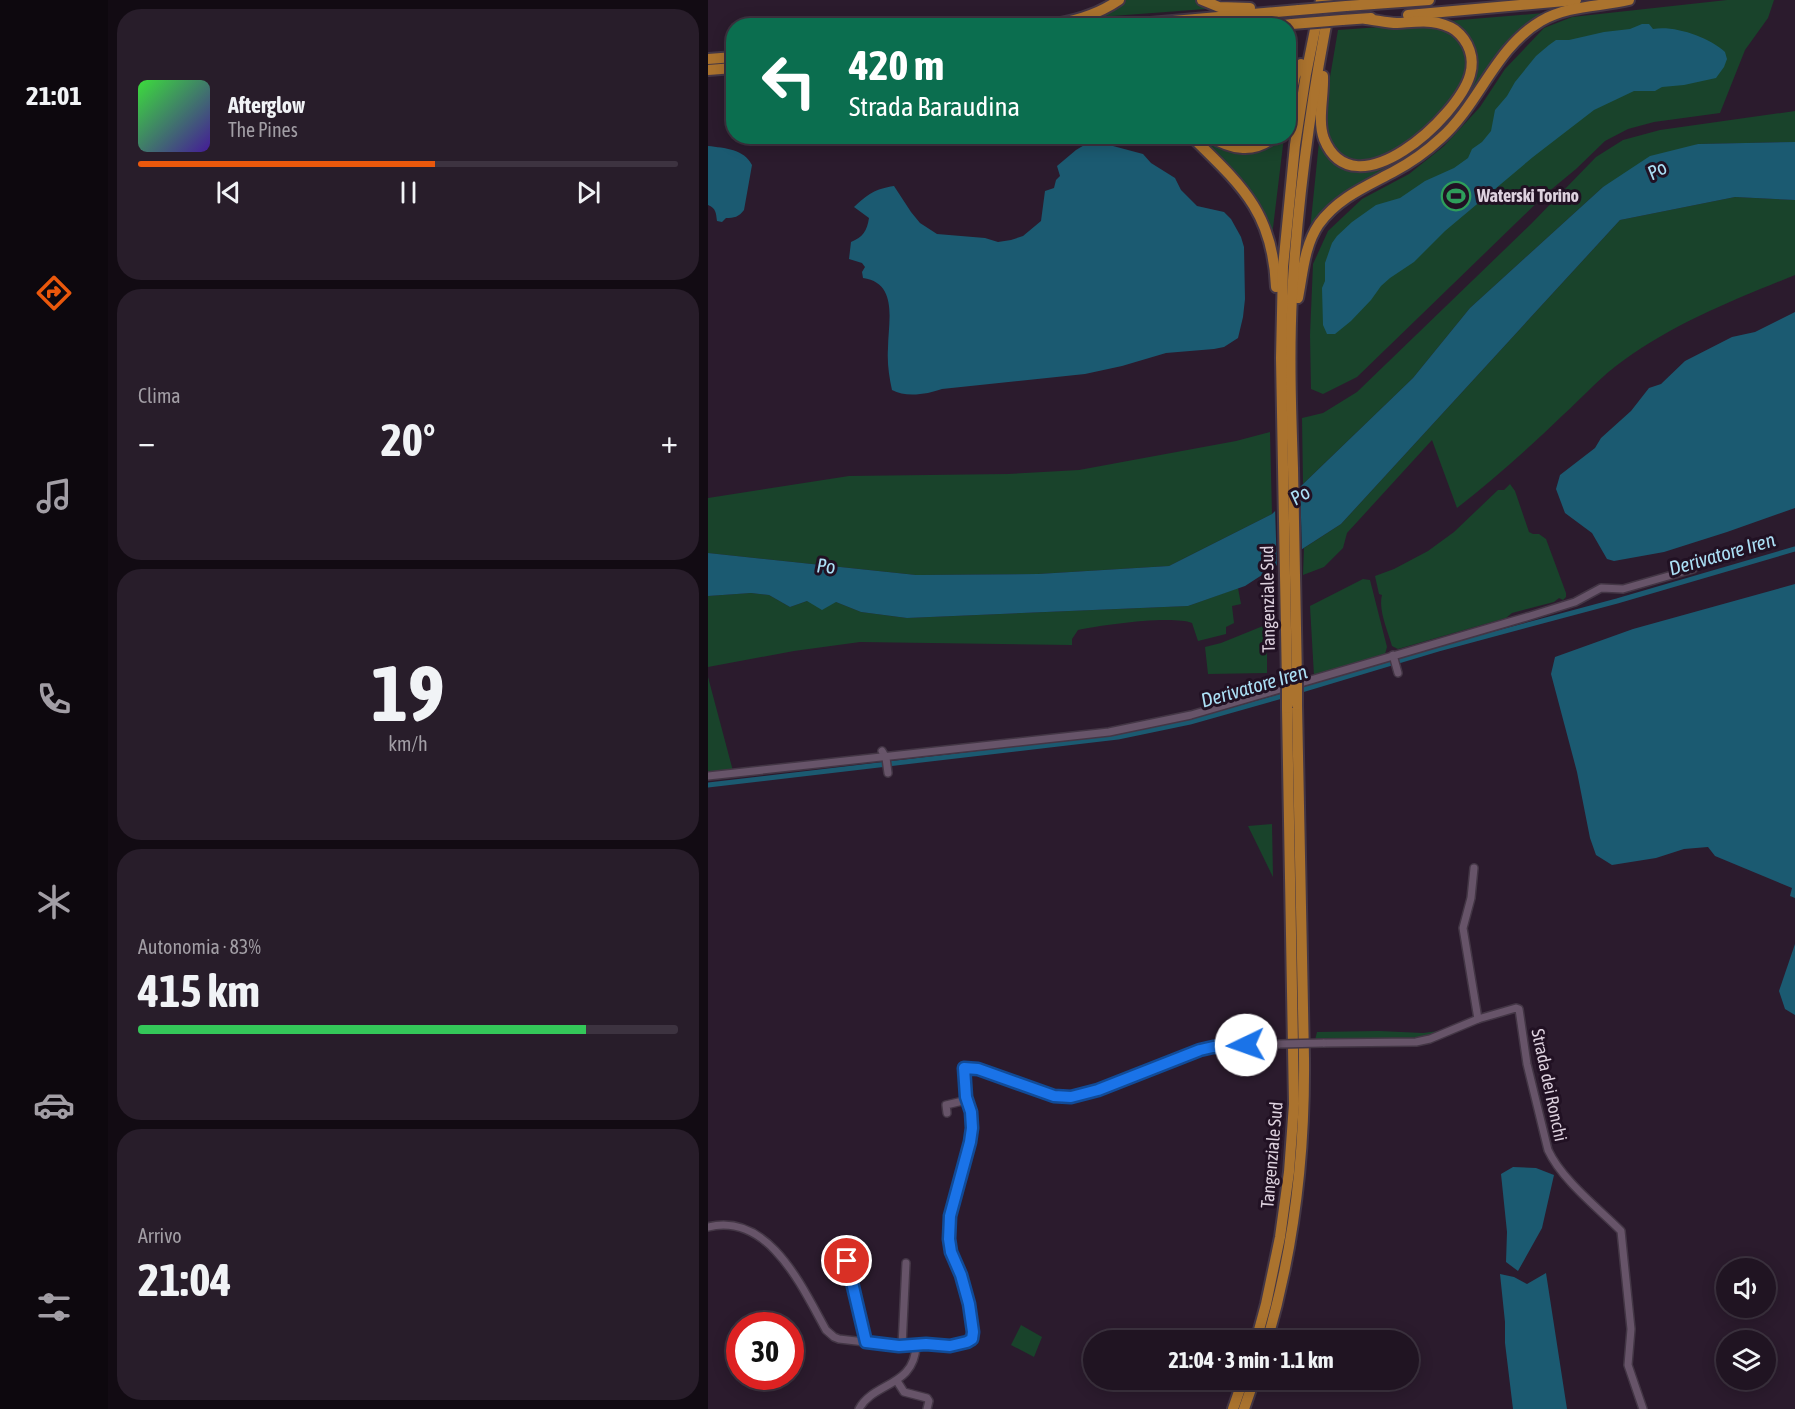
<!DOCTYPE html>
<html lang="it">
<head>
<meta charset="utf-8">
<style>
  body { margin:0; font-family:"Asap Condensed",sans-serif; background:#281d2a; color:#f1f3f6; height:100vh; display:flex; flex-direction:column; font-size:22px; white-space:nowrap }
  * { box-sizing:border-box; margin:0 }
  p { font-size:20px; color:#a29ea5 }
  .icon { flex:none; width:33px; height:33px; fill:none; stroke:currentColor; stroke-width:2; stroke-linecap:round; stroke-linejoin:round }
  .map { position:relative; flex:1; overflow:hidden }
  .details { display:flex; flex-direction:column; gap:9px; padding:9px; background:#120b13; width:600px }
  .details>* { flex:none }
  .guide { position:absolute; left:18px; top:18px; width:570px; height:126px; border-radius:24px; box-shadow:0 3px 15px #0003,0 0 0 2px #3d3340; background:#0b6e4f; color:#fff; overflow:hidden }
  .tools { position:absolute; left:1008px; top:1258px; display:grid; gap:12px }
  .tools a { display:grid; place-items:center; width:60px; height:60px; border-radius:50%; background:#201422; box-shadow:0 3px 15px #0003,0 0 0 2px #3d3340; font-size:30px }
  .speed { position:absolute; left:18px; top:1312px; display:flex; gap:12px; font-size:30px; font-weight:700; text-align:center }
  .speed>* { display:grid; place-content:center; width:78px; height:78px; border-radius:50%; background:#201422; box-shadow:0 3px 15px #0003,0 0 0 2px #3d3340; line-height:1 }
  .speed .limit { border:9px solid #d22; background:#fff; color:#111 }
  .pin { position:absolute; display:grid; place-items:center; width:51px; height:51px; color:#fff; margin:-26px; border:3px solid #fff; border-radius:50%; box-shadow:0 2px 6px #0007 }
  .me { position:absolute; width:66px; margin:-33px; rotate:267deg; stroke-linejoin:round; filter:drop-shadow(0 0 4px #0008) }
  .turn { display:flex; align-items:center; gap:21px; height:126px; padding:0 24px; font-size:27px }
  .turn .icon { width:78px; height:78px; stroke-width:2.5 }
  .turn b { display:block; font-size:42px; line-height:51px }
  .big { font-size:45px; font-weight:700; line-height:1.1 }
  .details .tile { flex:1; display:flex; flex-direction:column; justify-content:center; gap:9px; min-width:0; padding:0 21px; border-radius:24px; background:#281d2a }
  .details .dial { align-items:center; gap:0 }
  .dial b { font-size:78px; line-height:1 }
  .song { display:flex; align-items:center; gap:18px }
  .cover { width:72px; height:72px; border-radius:9px; background:linear-gradient(135deg,hsl(120 70% 55%),hsl(260 70% 35%)) }
  .played { height:6px; border-radius:3px; background:linear-gradient(90deg,#ea580c 55%,#3d3340 55%) }
  .keys { display:flex; justify-content:space-around; direction:ltr }
  .heat { display:flex; justify-content:space-between; align-items:center; font-size:33px; direction:ltr }
  .charge { height:9px; border-radius:4px; background:linear-gradient(90deg,#34c759 83%,#3d3340 0) }
  .trip { position:absolute; left:375px; top:1330px; width:336px; height:60px; border-radius:30px; background:#201422; box-shadow:0 3px 15px #0003,0 0 0 2px #3d3340; font-weight:700; line-height:60px; text-align:center }
  main { display:flex; flex:1; min-height:0 }
  .tab-bar { display:flex; flex-direction:column; width:108px; justify-content:space-around; align-items:center; background:#0d080e; color:#a29ea5 }
  .tab-bar .icon { width:42px; height:42px }
  .tab-bar .on { color:#ea580c }
  .tab-bar b { font-size:27px; color:#f1f3f6 }
  .map>svg:first-child { display:block }
</style>
</head>
<body>
<main>
<nav class="tab-bar">
<b>21:01</b>
<svg class="icon on" aria-label="directions" viewBox="0 0 24 24"><path d="M12 3l9 9-9 9-9-9zM9 14v-3h6M13 9l2 2-2 2"/></svg>
<svg class="icon" aria-label="music" viewBox="0 0 24 24"><path d="M9 18V5l10-2v13"/><circle cx="6" cy="18" r="3"/><circle cx="16" cy="16" r="3"/></svg>
<svg class="icon" aria-label="phone" viewBox="0 0 24 24"><path d="M5 4h4l2 5-3 2q2 4 5 5l2-3 5 2v4C11 20 4 13 5 4z"/></svg>
<svg class="icon" aria-label="climate" viewBox="0 0 24 24"><path d="M12 3v18M4 7l16 10M4 17L20 7"/></svg>
<svg class="icon" aria-label="car" viewBox="0 0 24 24"><path d="M5 17H2v-5l4-1 3-4h7l3 4 3 1v5h-3M9 17h6M6 11h13"/><circle cx="7" cy="17" r="2"/><circle cx="17" cy="17" r="2"/></svg>
<svg class="icon" aria-label="filters" viewBox="0 0 24 24"><path d="M4 7h16M4 17h16"/><circle cx="9" cy="7" r="2"/><circle cx="15" cy="17" r="2"/></svg>
</nav>
<section class="details">
<div class="tile">
<div class="song"><i class="cover"></i><div><b>Afterglow</b><p>The Pines</p></div></div>
<div class="played"></div>
<div class="keys"><svg class="icon" aria-label="previous" viewBox="0 0 24 24"><path d="M18 5L8 12l10 7zM5 5v14"/></svg><svg class="icon" aria-label="pause" viewBox="0 0 24 24"><path d="M8 5v14M16 5v14"/></svg><svg class="icon" aria-label="next" viewBox="0 0 24 24"><path d="M6 5l10 7-10 7zM19 5v14"/></svg></div>
</div>
<div class="tile"><p>Clima</p>
<div class="heat"><a>−</a><b class="big">20°</b><a>+</a></div>
</div>
<div class="tile dial"><b>19</b><p>km/h</p></div>
<div class="tile"><p>Autonomia · 83%</p><b class="big">415 km</b><div class="charge"></div></div>
<div class="tile"><p>Arrivo</p><b class="big">21:04</b></div>
</section>
<div class="map">
<svg width="1087" height="1409" viewBox="0 0 1087 1409">
  <rect width="100%" height="100%" fill="#2b1b2d"/>
  <g fill="#19432b">
    <polygon points="415,0 488,0 498,6 498,9 391,17"/>
    <polygon points="1019,0 1066,0 1060,18 1037,50 1012,113 946,122 920,129 897,141 868,169 839,193 649,377 615,394 603,389 602,335 605,264 620,231 654,199 701,174 736,146 772,107 797,69 836,28 864,17"/>
    <path d="M836,13l1,1 -90,104 -38,35 -71,39 -36,38 9,-88c4,4 7,11 12,15 12,11 26,15 42,12l67,-45 36,-63 -28,-40z"/>
    <polygon points="715,24 742,31 758,49 759,68 754,83 735,109 718,127 698,144 680,154 658,163 634,155 619,136 617,124 621,83 630,30"/>
    <polygon points="1087,111 1087,142 990,144 895,187 762,308 705,378 595,484 594,418 615,413 649,392 823,224 888,157 915,140 952,130"/>
    <polygon points="488,137 496,137 503,142 553,150 561,147 573,137 576,137 564,236"/>
    <path d="M1027,197l60,3v75c-59,24 -120,48 -171,85 -23,16 -41,37 -61,55 -34,33 -69,64 -106,93l-25,-68 -85,93 -4,15 -19,19 -21,8 1,-27 37,-24 279,-304z"/>
    <polygon points="562,432 564,514 461,566 330,574 208,575 0,553 0,498 141,476 300,474 371,470 528,441"/>
    <path d="M802,484l5,7 14,41 4,2h6l7,5 20,54v4l-3,3 -4,-2 -5,4 -42,11 -6,5 -108,31 -6,-3c-4,-15 -14,-36 -10,-51l-3,-1 -4,-18 19,-7 34,-18 26,-19 44,-42h6z"/>
    <polygon points="655,579 662,580 679,647 677,654 606,676 602,606"/>
    <path d="M530,588l3,16 -9,2 2,17 -8,4v7l-28,7 -6,-18c-20,-8 -91,2 -114,7l-6,9v6l-212,-3 -66,9 -86,16v-71l43,-3 18,2 21,12 17,-6 29,1 25,10 46,6 281,-12z"/>
    <polygon points="555,626 559,628 559,673 500,674 497,647 513,643"/>
    <polygon points="0,677 25,771 0,773"/>
    <polygon points="564,824 565,877 540,826"/>
    <polygon points="671,1031 715,1033 731,1031 717,1038 673,1040 607,1040 609,1032"/>
    <polygon points="313,1325 334,1337 326,1357 303,1345"/>
  </g>
  <g fill="#1b5a71">
    <path d="M934,24h7l4,5c21,-4 56,8 72,23l2,7 -3,8 -8,11 -32,7 -22,2 -7,4h-21l-40,19 -61,47 -88,74 -31,31 -24,16 -9,8 -10,14 -20,21 -16,13h-8l-4,-9 -1,-37 3,-7v-18l7,-20 5,-7 15,-14 24,-17 24,-7 25,-17 29,-13 14,-10 4,-9 10,-7 9,-11 4,-21 12,-14 8,-14 21,-26 13,-11 7,-5h13l35,-8 26,-3z"/>
    <polygon points="1087,142 1087,200 1027,197 912,220 633,524 537,586 480,606 199,618 153,612 128,602 114,610 99,601 82,607 61,595 43,593 0,596 0,553 208,575 330,574 461,566 564,514 705,378 762,308 895,187 942,156 990,144"/>
    <path d="M378,144l27,2 30,8 8,9 24,15 6,12 16,16 27,6 7,7 10,18 3,10 1,52 -2,18 -5,21 -14,9 -10,2 -48,4 -44,13 -37,8 -143,15c-14,5 -36,9 -50,1 -3,-14 -5,-27 -4,-42 0,-25 11,-65 -25,-70l-1,-6 3,-5 -3,-4 -13,-4 2,-17c12,-5 16,-11 18,-24l-15,-11c14,-13 21,-18 40,-21l17,26 9,11 17,11 48,4 13,4 13,-2 12,-4 18,-15 4,-30 9,-3 2,-8 4,-4 -3,-10 19,-16z"/>
    <path d="M0,146c17,2 36,3 44,19l-8,45c-5,7 -10,8 -18,8l-4,4 -5,-1c-1,-8 -1,-13 -9,-16z"/>
    <polygon points="1087,312 1087,508 1019,532 956,552 906,561 899,559 884,533 857,513 848,489 852,475 887,448 893,438 923,411 941,388 953,384 977,361 1024,337 1047,332"/>
    <polygon points="1087,584 1087,898 1082,896 1084,888 1007,856 1000,847 976,849 948,858 904,865 888,855 882,838 869,772 843,674 847,657 925,629"/>
    <polygon points="1087,944 1087,1015 1077,1009 1071,991"/>
    <polygon points="805,1167 828,1168 846,1175 834,1228 810,1271 798,1262 799,1232 793,1174"/>
    <polygon points="838,1273 859,1409 805,1409 797,1343 797,1322 792,1274 806,1277 819,1284"/>
  </g>
  <polygon fill="#2b1b2d" points="592,482 594,552 569,569 567,507"/>
  <g fill="none" stroke-linecap="round" stroke-linejoin="round">
    <g stroke="#1b5a71" stroke-width="5">
      <polyline points="590,691 730,649 909,601 1087,549"/>
      <polyline points="0,785 410,737 482,722 581,694"/>
    </g>
    <g stroke="#433645" stroke-width="10">
      <g id="minor">
        <polyline points="685,655 690,673"/>
        <polyline points="174,751 178,758 180,773"/>
        <polyline points="0,776 401,732 483,715 822,616 867,602 893,588 915,589 985,569"/>
        <polyline points="766,868 763,898 755,928 770,1019"/>
        <path d="M615,1043l93,-1 14,-3 48,-20 38,-11 3,1 8,55 21,86c14,30 50,58 73,81l10,98 -3,36 15,44"/>
        <polyline points="239,1113 238,1105 259,1100"/>
        <path d="M0,1227c61,-15 94,60 118,103l8,7 5,2 60,7 27,-2 24,2 17,-4 5,-3 1,-7 -4,-28 -3,-15 -15,-37 -2,-13 1,-23 20,-74 2,-14 -1,-16 -5,-15 -2,-29 14,1 76,27 17,1 27,-7 102,-40 13,-3 67,-3"/>
        <polyline points="139,1261 158,1342"/>
        <polyline points="194,1346 198,1263"/>
        <polyline points="189,1381 196,1392 219,1398 221,1401 219,1409"/>
        <path d="M151,1409c14,-27 56,-22 57,-64"/>
      </g>
    </g>
    <g stroke="#433645" stroke-width="14">
      <g id="highway">
        <polyline points="494,0 511,7 542,8"/>
        <polyline points="638,6 721,0"/>
        <polyline points="700,15 868,0"/>
        <polyline points="634,20 663,18"/>
        <path d="M336,26c27,-4 52,-10 75,-26"/>
        <polyline points="408,26 591,10"/>
        <polyline points="568,26 584,24"/>
        <polyline points="0,59 26,57"/>
        <polyline points="0,70 26,68"/>
        <path d="M615,76c1,20 -6,44 1,63 30,74 134,-22 146,-64 5,-17 -1,-34 -15,-45 -18,-12 -38,-8 -58,-7 -10,0 -21,-3 -31,-4"/>
        <polyline points="580,108 587,76 593,64"/>
        <path d="M483,136c50,49 82,76 85,151"/>
        <path d="M502,136c21,14 45,18 65,0"/>
        <path d="M590,298c5,-25 6,-52 21,-74 19,-26 46,-37 74,-52 17,-9 34,-21 48,-34 39,-35 54,-90 100,-117 28,-16 58,-14 88,-21"/>
        <path d="M589,681c-1,-71 -3,-142 -4,-213 -2,-57 -4,-115 -1,-172 6,-100 19,-198 39,-296"/>
        <polyline points="579,684 573,358 575,267 587,145 598,74 613,0"/>
        <polyline points="548,1341 558,1304 572,1237 581,1172 586,1104 579,708"/>
        <path d="M559,1341c27,-92 38,-187 37,-283l-7,-353"/>
        <polyline points="525,1409 535,1380"/>
        <polyline points="536,1409 546,1380"/>
      </g>
    </g>
    <use href="#minor" stroke="#675469" stroke-width="7"/>
    <use href="#highway" stroke="#ab732e" stroke-width="10"/>
    <g stroke="#433645" stroke-width="10" stroke-linecap="butt">
      <polyline id="minor-bridge" points="572,1044 615,1043"/>
    </g>
    <g stroke="#433645" stroke-width="14" stroke-linecap="butt">
      <g id="highway-bridge">
        <polyline points="591,10 638,6"/>
        <polyline points="584,24 634,20"/>
        <polyline points="589,681 589,705"/>
        <polyline points="579,684 579,708"/>
      </g>
    </g>
    <use href="#minor-bridge" stroke="#675469" stroke-width="7"/>
    <use href="#highway-bridge" stroke="#ab732e" stroke-width="10"/>
  </g>
  <g fill="none" stroke-linecap="round" stroke-linejoin="round">
    <g stroke="#114b97" stroke-width="15">
      <polyline id="route" points="139,1261 158,1342 191,1346 218,1344 242,1346 259,1342 264,1339 265,1332 261,1304 253,1275 243,1252 241,1239 242,1216 262,1142 264,1128 263,1112 258,1097 256,1068 270,1069 346,1096 363,1097 390,1090 492,1050 505,1047 538,1045"/>
    </g>
    <use href="#route" stroke="#1a73e8" stroke-width="10"/>
  </g>
  <defs>
    <g id="stadium-ring" transform="scale(1.5)"><circle r="9.5" fill="#211123" stroke="#2e9e5b" stroke-width="1.5"/><path d="M0-5a6.5 5 0 1 0 0 10a6.5 5 0 1 0 0-10ZM-3.5-1.8h7v3.6h-7Z" fill="#2e9e5b"/></g>
  </defs>
  <g fill-rule="evenodd">
    <use href="#stadium-ring" x="748" y="196"/>
  </g>
  <g text-anchor="middle" stroke-width="6" stroke-linejoin="round" paint-order="stroke">
    <g font-size="18" font-weight="bold" fill="#ddd1de" stroke="#211123" text-anchor="start">
      <text x="769" y="202">Waterski Torino</text>
    </g>
    <g font-size="18" fill="#ddd1de" stroke="#211123">
      <text transform="translate(560 599) rotate(-91)" y="6">Tangenziale Sud</text>
      <text transform="translate(841 1085) rotate(78)" y="6">Strada dei Ronchi</text>
      <text transform="translate(564 1155) rotate(-85)" y="6">Tangenziale Sud</text>
    </g>
    <g font-size="20" font-style="italic" fill="#ace0f6" stroke="#211123">
      <text transform="translate(949 170) rotate(-28)" y="7">Po</text>
      <text transform="translate(592 495) rotate(-31)" y="7">Po</text>
      <text transform="translate(1014 554) rotate(-16)" y="7">Derivatore Iren</text>
      <text transform="translate(118 566) rotate(5)" y="7">Po</text>
      <text transform="translate(546 686) rotate(-16)" y="7">Derivatore Iren</text>
    </g>
  </g>
</svg>
<div class="tools">
<a><svg class="icon" aria-label="sound" viewBox="0 0 24 24"><path d="M4 9h4l5-4v14l-5-4H4zM17 9q2 3 0 6"/></svg></a>
<a><svg class="icon" aria-label="layers" viewBox="0 0 24 24"><path d="M12 4l9 5-9 5-9-5zM3 14l9 5 9-5"/></svg></a>
</div>
<div class="speed"><div class="limit">30</div></div>
<div class="pin" style="left:139px;top:1261px;background:#d93025"><svg class="icon" aria-label="arrive" viewBox="0 0 24 24"><path d="M6 21V4h12l-3 4 3 4H6"/></svg></div>
<svg class="me" style="left:538px;top:1045px" viewBox="-20 -20 40 40"><circle r="19" fill="#fff"/><path d="M0-13L10 11 0 6-10 11z" fill="#1a73e8"/></svg>
<div class="trip">21:04 · 3 min · 1.1 km</div>
<div class="guide">
<div class="turn"><svg class="icon" aria-label="left" viewBox="0 0 24 24"><path d="M17 20v-9H6M10 6l-5 5 5 5"/></svg><div><b>420 m</b>Strada Baraudina</div></div>
</div>
</div>
</main>
</body>
</html>
